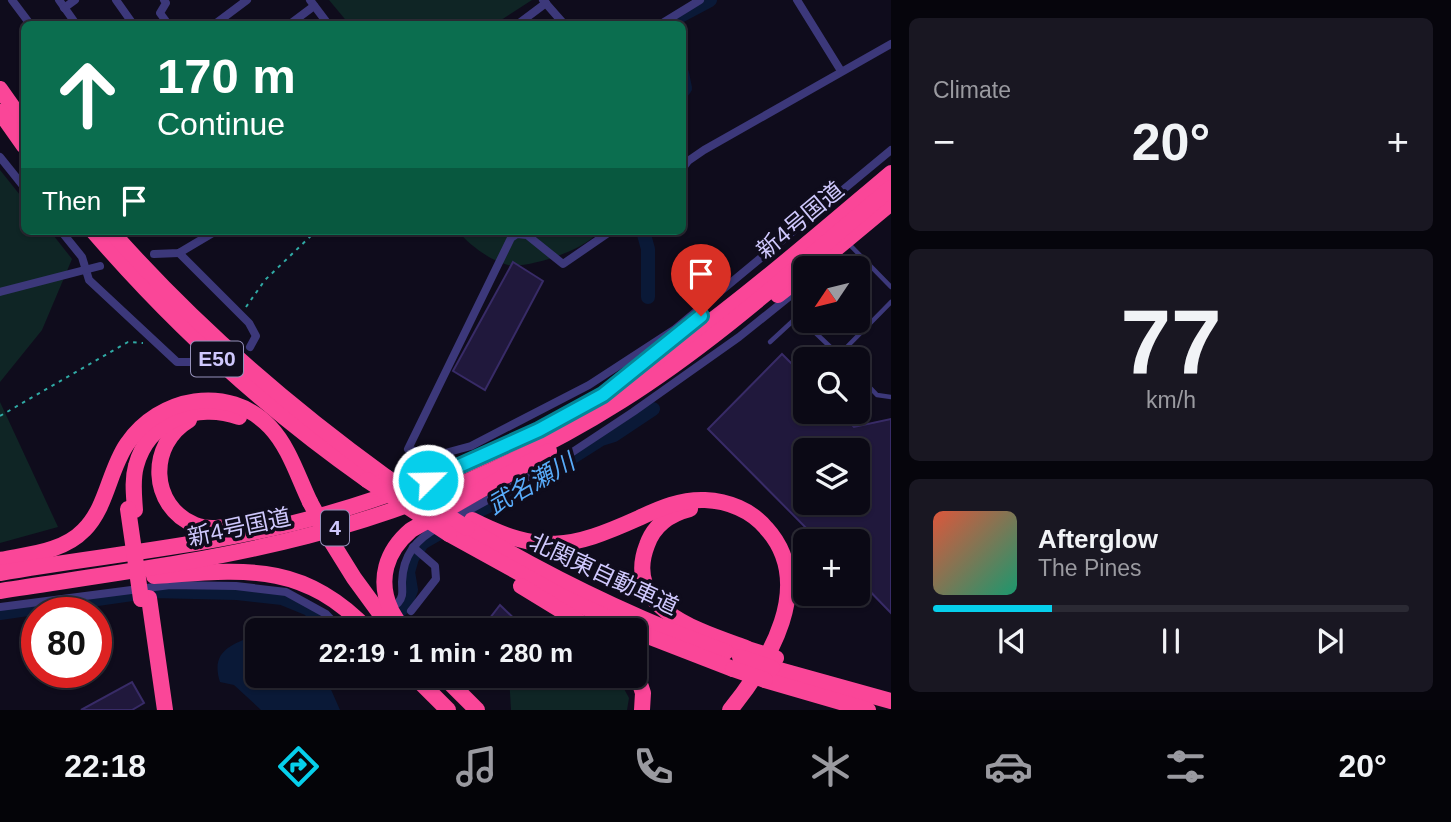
<!DOCTYPE html>
<html lang="en">
<head>
<meta charset="utf-8">
<style>
  body { margin:0; font-family:Helvetica,"Noto Sans JP",sans-serif; background:#191722; color:#f1f3f6; height:100vh; display:flex; flex-direction:column; font-size:26px; white-space:nowrap }
  * { box-sizing:border-box; margin:0 }
  p { font-size:23px; color:#9a9aa0 }
  .icon { flex:none; width:38px; height:38px; fill:none; stroke:currentColor; stroke-width:2; stroke-linecap:round; stroke-linejoin:round }
  .map { position:relative; flex:1; overflow:hidden }
  .panel { display:flex; flex-direction:column; gap:18px; padding:18px; background:#06050c; width:560px }
  .panel>* { flex:none }
  .hud { position:absolute; left:21px; top:21px; width:665px; height:214px; border-radius:10px; box-shadow:0 2px 5px #0004,0 0 0 2px #2b2a34; background:#0b6e4f; color:#fff; overflow:hidden }
  .needle { width:46px; rotate:235deg }
  .fabs { position:absolute; left:793px; top:256px; display:grid; gap:14px }
  .fabs a { display:grid; place-items:center; width:77px; height:77px; border-radius:10px; background:#0b0915; box-shadow:0 2px 5px #0004,0 0 0 2px #2b2a34; font-size:35px }
  .speed { position:absolute; left:21px; top:597px; display:flex; gap:14px; font-size:35px; font-weight:700; text-align:center }
  .speed>* { display:grid; place-content:center; width:91px; height:91px; border-radius:50%; background:#0b0915; box-shadow:0 2px 5px #0004,0 0 0 2px #2b2a34; line-height:1 }
  .speed .limit { border:10px solid #d22; background:#fff; color:#111 }
  .pin { position:absolute; display:grid; place-items:center; width:60px; height:60px; color:#fff; margin:-72px -30px; border-radius:50% 50% 50% 0; rotate:-45deg; box-shadow:0 0 7px #0007 }
  .pin .icon { rotate:45deg }
  .me { position:absolute; width:77px; margin:-38px; rotate:67deg; stroke-linejoin:round; filter:drop-shadow(0 0 5px #0008) }
  .turn { display:flex; align-items:center; gap:24px; height:147px; padding:0 21px; font-size:32px }
  .turn .icon { width:91px; height:91px; stroke-width:2.5 }
  .turn b { display:block; font-size:49px; line-height:60px }
  .then { display:flex; align-items:center; height:66px; padding:0 21px; background:#0003; gap:14px; font-size:26px }
  .big { font-size:52px; font-weight:800; line-height:1.1 }
  .panel .tile { flex:1; display:flex; flex-direction:column; justify-content:center; gap:10px; min-width:0; padding:0 24px; border-radius:10px; background:#191722 }
  .panel .dial { align-items:center; gap:0 }
  .dial b { font-size:91px; line-height:1 }
  .song { display:flex; align-items:center; gap:21px }
  .cover { width:84px; height:84px; border-radius:10px; background:linear-gradient(135deg,hsl(10 70% 55%),hsl(160 70% 35%)) }
  .played { height:7px; border-radius:4px; background:linear-gradient(90deg,#06cfeb 25%,#2b2a34 25%) }
  .keys { display:flex; justify-content:space-around; direction:ltr }
  .heat { display:flex; justify-content:space-between; align-items:center; font-size:38px; direction:ltr }
  .trip { position:absolute; left:245px; top:618px; width:402px; height:70px; border-radius:10px; background:#0b0915; box-shadow:0 2px 5px #0004,0 0 0 2px #2b2a34; font-weight:800; line-height:70px; text-align:center }
  .tabs { display:flex; height:112px; justify-content:space-around; align-items:center; background:#040408; color:#9a9aa0 }
  .tabs .icon { width:49px; height:49px }
  .tabs .active { color:#06cfeb }
  .tabs b { font-size:32px; color:#f1f3f6 }
  main { display:flex; flex:1; min-height:0 }
  .map>svg:first-child { display:block }
</style>
</head>
<body>
<main>
<div class="map">
<svg width="891" height="710" viewBox="0 0 891 710">
  <rect width="100%" height="100%" fill="#0f0c1c"/>
  <g fill="#0f2525">
    <polygon points="329,0 532,0 495,24 349,24"/>
    <polygon points="0,170 24,200 24,231 50,231 72,259 42,330 0,382"/>
    <path d="M458,231h140c-9,18 -71,38 -90,34 -17,-4 -39,-20 -50,-34z"/>
    <polygon points="0,402 58,527 0,543"/>
    <polygon points="509,676 617,676 629,698 627,710 511,710"/>
  </g>
  <path fill="#0a1937" d="M257,635v41h68l15,34h-79l-27,-25 -14,-3c-10,-31 12,-38 37,-47z"/>
  <g fill="none" stroke-linecap="round" stroke-linejoin="round">
    <g stroke="#0a1937" stroke-width="14">
      <polyline points="678,17 710,0"/>
      <polyline points="682,73 685,88 682,92"/>
      <polyline points="643,231 648,249 648,297"/>
      <polyline points="0,613 153,591 237,593 282,598 309,609 327,630"/>
      <polyline points="376,630 405,606 411,590 408,572 412,558 422,543 474,513 542,480 552,470 601,439 614,435 653,409"/>
    </g>
  </g>
  <g fill="#20183c" stroke="#382b67" stroke-width="2" fill-rule="evenodd">
    <polygon points="699,253 703,259 705,258 715,276 711,284 695,295 682,273 694,265 690,258"/>
    <polygon points="513,262 543,281 485,390 453,371"/>
    <path d="M782,354l23,23v34h34l15,16 37,-8v194l-33,-34v-38h-39l-111,-112zM805,450h53v52h-53z"/>
    <polygon points="500,605 526,630 501,630 490,618"/>
    <polygon points="132,682 144,703 132,710 81,710"/>
  </g>
  <g fill="none" stroke-linecap="round" stroke-linejoin="round">
    <g stroke="#30aaa5" stroke-width="2" stroke-dasharray="3.5 5" stroke-linecap="butt">
      <polyline points="246,307 265,280 316,231"/>
      <polyline points="0,416 128,342 143,343"/>
    </g>
    <g stroke="#3c387a" stroke-width="4.5">
      <polyline points="848,243 891,287"/>
      <polyline points="770,342 796,318 803,321 843,359"/>
      <polyline points="835,359 891,302"/>
      <polyline points="858,375 877,395 891,397"/>
    </g>
    <g stroke="#3c387a" stroke-width="8">
      <polyline points="12,0 30,24"/>
      <polyline points="59,0 76,24"/>
      <polyline points="116,0 133,24"/>
      <polyline points="164,0 166,3 160,13 168,24"/>
      <polyline points="310,0 328,24"/>
      <polyline points="543,0 564,24"/>
      <polyline points="797,0 841,71"/>
      <polyline points="64,8 75,0"/>
      <polyline points="215,24 247,0"/>
      <polyline points="290,24 314,6"/>
      <polyline points="518,24 546,3"/>
      <polyline points="661,24 700,0"/>
      <polyline points="0,157 24,187"/>
      <polyline points="682,169 688,161 704,150 891,44"/>
      <polyline points="61,231 82,257 89,280 177,362 196,362"/>
      <polyline points="611,231 563,264 527,235 517,234 511,238 408,449 434,456 471,446 589,385 675,329 891,150"/>
      <polyline points="179,253 249,323 256,336 250,347"/>
      <polyline points="154,254 179,253 216,231"/>
      <polyline points="0,292 100,266"/>
      <polyline points="453,519 562,459 633,412 739,337 805,284"/>
      <path d="M398,603c6,-7 4,-12 4,-21 1,-27 14,-43 37,-55"/>
      <polyline points="0,607 170,585 236,586 286,592 326,614 341,630"/>
      <polyline points="411,611 436,579 435,566 413,547"/>
    </g>
    <g stroke="#fa4698" stroke-width="16">
      <polyline points="0,89 24,123"/>
      <polyline points="0,112 24,146"/>
      <path d="M93,231c81,94 173,178 274,249"/>
      <path d="M111,231c82,93 174,173 275,246"/>
      <polyline points="813,268 891,203"/>
      <polyline points="778,295 805,274"/>
      <path d="M189,420c-41,24 -40,86 6,105 15,6 33,1 49,0"/>
      <path d="M690,509c-20,5 -36,16 -43,36 -25,64 55,87 99,103"/>
      <path d="M135,510c-1,-15 -3,-30 1,-44 12,-46 61,-64 103,-49"/>
      <path d="M472,520c69,35 98,29 167,-2 21,-10 42,-19 66,-18 23,1 46,10 61,28 51,56 3,134 -36,182"/>
      <path d="M469,529c82,49 167,90 257,123"/>
      <polyline points="449,534 563,597 634,630"/>
      <polyline points="331,541 354,578 392,630"/>
      <path d="M0,560c29,-6 63,-8 84,-30 23,-23 25,-60 43,-86 32,-47 101,-61 143,-17 19,20 28,50 40,75"/>
      <path d="M0,573c109,-19 221,-28 327,-59 124,-36 246,-92 351,-168 74,-54 143,-114 213,-173"/>
      <path d="M154,576c88,-6 148,-16 214,54"/>
      <polyline points="521,586 593,630"/>
      <path d="M0,591c102,-16 207,-29 307,-55 109,-28 219,-75 314,-135 97,-61 182,-140 270,-213"/>
      <polyline points="149,598 165,710"/>
      <path d="M402,630c-2,-7 -8,-13 -11,-20 -14,-30 -5,-59 20,-80l138,-79"/>
      <polyline points="635,631 733,669"/>
      <polyline points="772,668 891,701"/>
      <polyline points="635,669 643,693 642,710"/>
      <polyline points="414,676 448,710"/>
      <polyline points="443,676 477,710"/>
      <polyline points="765,680 868,710"/>
    </g>
    <g stroke="#fa4698" stroke-width="16">
      <polyline points="386,477 467,528"/>
      <polyline points="367,480 449,534"/>
      <polyline points="310,502 331,541"/>
      <polyline points="128,509 141,599"/>
      <polyline points="748,649 776,658"/>
      <polyline points="740,657 772,668"/>
      <polyline points="733,669 765,680"/>
    </g>
  </g>
  <g fill="none" stroke-linecap="round" stroke-linejoin="round">
    <g stroke="#048799" stroke-width="18">
      <polyline id="route" points="428,480 539,430 603,395 701,316"/>
    </g>
    <use href="#route" stroke="#06cfeb" stroke-width="12"/>
  </g>
  <g text-anchor="middle" stroke-width="7" stroke-linejoin="round" paint-order="stroke">
    <g fill="#0f0c1c" stroke="#9590ba" stroke-width="2">
      <rect x="191" y="341.5" width="52" height="35" rx="5"/>
      <rect x="321" y="510.5" width="28" height="35" rx="5"/>
    </g>
    <g font-size="21" font-weight="bold" fill="#cfc8fd">
      <text x="217" y="366">E50</text>
      <text x="335" y="535">4</text>
    </g>
    <g font-size="23" fill="#cfc8fd" stroke="#0f0c1c">
      <text transform="translate(800 220) rotate(-40)" y="8">新4号国道</text>
      <text transform="translate(239 527) rotate(-12)" y="8">新4号国道</text>
      <text transform="translate(604 574) rotate(25)" y="8">北関東自動車道</text>
    </g>
    <g font-size="24" font-style="italic" fill="#59acfa" stroke="#0f0c1c">
      <text transform="translate(531 484) rotate(-30)" y="8">武名瀬川</text>
    </g>
  </g>
</svg>
<div class="fabs">
<a><svg class="needle" viewBox="-14 -14 28 28"><path d="M0-13l5 13h-10z" fill="#e53935"/><path d="M0 13l5-13h-10z" fill="#9a9aa0"/></svg></a>
<a><svg class="icon" aria-label="search" viewBox="0 0 24 24"><circle cx="10" cy="10" r="6"/><path d="M15 15l6 6"/></svg></a>
<a><svg class="icon" aria-label="layers" viewBox="0 0 24 24"><path d="M12 4l9 5-9 5-9-5zM3 14l9 5 9-5"/></svg></a>
<a>+</a>
</div>
<div class="speed"><div class="limit">80</div></div>
<div class="pin" style="left:701px;top:316px;background:#d93025"><svg class="icon" aria-label="arrive" viewBox="0 0 24 24"><path d="M6 21V4h12l-3 4 3 4H6"/></svg></div>
<svg class="me" style="left:428px;top:480px" viewBox="-20 -20 40 40"><circle r="17" fill="#06cfeb" stroke="#fff" stroke-width="3"/><path d="M0-11L8 9 0 5-8 9z" fill="#fff"/></svg>
<div class="trip">22:19 · 1 min · 280 m</div>
<div class="hud">
<div class="turn"><svg class="icon" aria-label="ahead" viewBox="0 0 24 24"><path d="M12 20V5M6 11l6-6 6 6"/></svg><div><b>170 m</b>Continue</div></div>
<div class="then">Then<svg class="icon" aria-label="arrive" viewBox="0 0 24 24"><path d="M6 21V4h12l-3 4 3 4H6"/></svg></div>
</div>
</div>
<section class="panel">
<div class="tile"><p>Climate</p>
<div class="heat"><a>−</a><b class="big">20°</b><a>+</a></div>
</div>
<div class="tile dial"><b>77</b><p>km/h</p></div>
<div class="tile">
<div class="song"><i class="cover"></i><div><b>Afterglow</b><p>The Pines</p></div></div>
<div class="played"></div>
<div class="keys"><svg class="icon" aria-label="previous" viewBox="0 0 24 24"><path d="M18 5L8 12l10 7zM5 5v14"/></svg><svg class="icon" aria-label="pause" viewBox="0 0 24 24"><path d="M8 5v14M16 5v14"/></svg><svg class="icon" aria-label="next" viewBox="0 0 24 24"><path d="M6 5l10 7-10 7zM19 5v14"/></svg></div>
</div>
</section>
</main>
<nav class="tabs">
<b>22:18</b>
<svg class="icon active" aria-label="directions" viewBox="0 0 24 24"><path d="M12 3l9 9-9 9-9-9zM9 14v-3h6M13 9l2 2-2 2"/></svg>
<svg class="icon" aria-label="music" viewBox="0 0 24 24"><path d="M9 18V5l10-2v13"/><circle cx="6" cy="18" r="3"/><circle cx="16" cy="16" r="3"/></svg>
<svg class="icon" aria-label="phone" viewBox="0 0 24 24"><path d="M5 4h4l2 5-3 2q2 4 5 5l2-3 5 2v4C11 20 4 13 5 4z"/></svg>
<svg class="icon" aria-label="climate" viewBox="0 0 24 24"><path d="M12 3v18M4 7l16 10M4 17L20 7"/></svg>
<svg class="icon" aria-label="car" viewBox="0 0 24 24"><path d="M5 17H2v-5l4-1 3-4h7l3 4 3 1v5h-3M9 17h6M6 11h13"/><circle cx="7" cy="17" r="2"/><circle cx="17" cy="17" r="2"/></svg>
<svg class="icon" aria-label="filters" viewBox="0 0 24 24"><path d="M4 7h16M4 17h16"/><circle cx="9" cy="7" r="2"/><circle cx="15" cy="17" r="2"/></svg>
<b>20°</b>
</nav>
</body>
</html>
